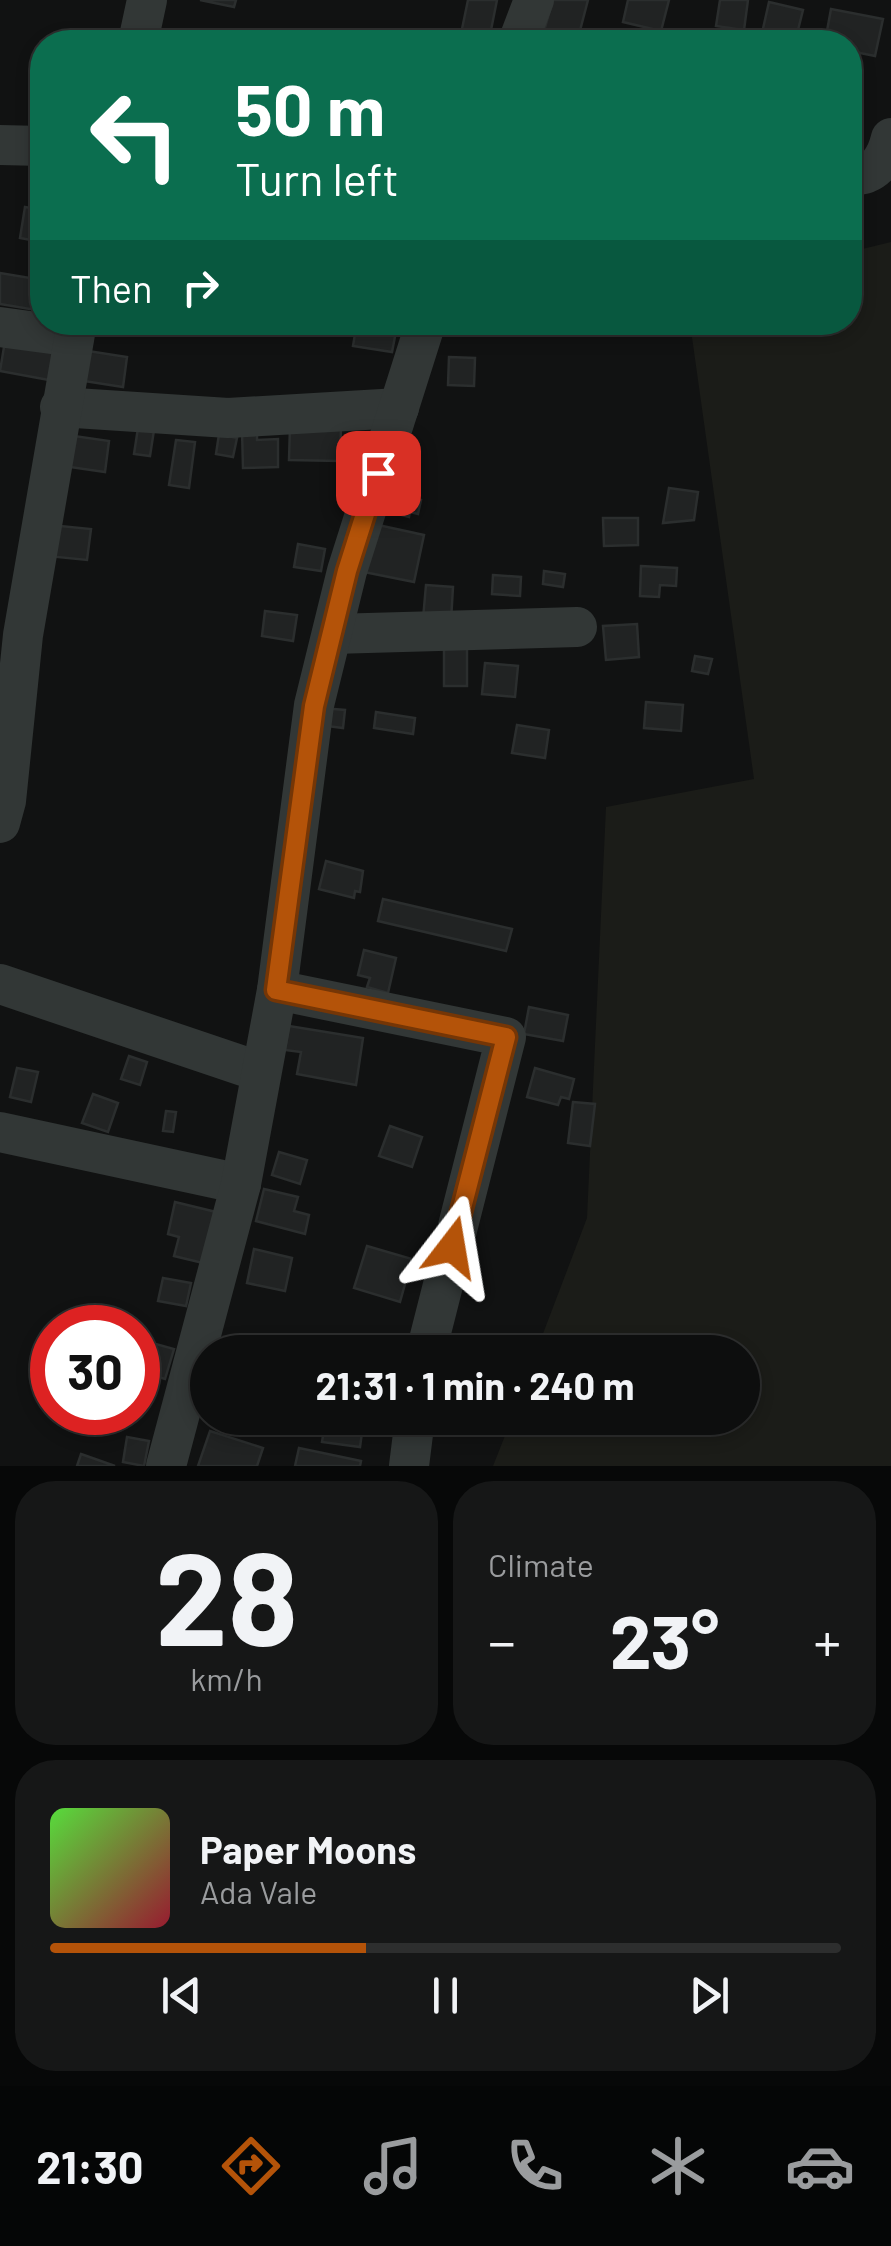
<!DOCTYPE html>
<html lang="en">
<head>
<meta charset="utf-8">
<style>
  body { margin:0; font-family:Barlow,sans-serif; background:#161717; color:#f1f3f6; height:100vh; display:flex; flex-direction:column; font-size:38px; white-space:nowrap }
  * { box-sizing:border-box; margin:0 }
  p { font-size:32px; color:#9a9c9e }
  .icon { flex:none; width:55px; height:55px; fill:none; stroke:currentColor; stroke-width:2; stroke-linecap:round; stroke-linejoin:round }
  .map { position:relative; height:1466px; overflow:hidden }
  .details { display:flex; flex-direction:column; gap:15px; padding:15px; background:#070808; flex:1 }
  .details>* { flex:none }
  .banner { position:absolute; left:30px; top:30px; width:832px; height:305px; border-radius:40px; box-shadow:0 5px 15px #0003,0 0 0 2px #2d2e2e; background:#0b6e4f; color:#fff; overflow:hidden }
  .speed { position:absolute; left:30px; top:1305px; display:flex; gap:20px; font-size:50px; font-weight:700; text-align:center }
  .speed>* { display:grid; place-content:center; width:130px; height:130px; border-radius:50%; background:#0d0e0e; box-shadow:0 5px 15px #0003,0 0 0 2px #2d2e2e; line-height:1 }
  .speed .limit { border:15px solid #d22; background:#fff; color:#111 }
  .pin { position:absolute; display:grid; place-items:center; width:85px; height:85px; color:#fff; margin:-42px; border-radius:20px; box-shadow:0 5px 15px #0006 }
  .me { position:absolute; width:110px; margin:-55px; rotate:14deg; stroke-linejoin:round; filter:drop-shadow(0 0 8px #0008) }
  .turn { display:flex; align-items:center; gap:35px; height:210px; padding:0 40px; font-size:45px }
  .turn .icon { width:130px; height:130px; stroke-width:2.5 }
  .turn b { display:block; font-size:70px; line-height:85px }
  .then { display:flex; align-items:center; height:95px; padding:0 40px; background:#0003; gap:20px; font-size:38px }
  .big { font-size:75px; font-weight:700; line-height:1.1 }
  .details .widget { flex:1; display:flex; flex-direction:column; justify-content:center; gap:15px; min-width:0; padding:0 35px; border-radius:40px; background:#161717 }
  .details .dial { align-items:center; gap:0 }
  .dial b { font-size:130px; line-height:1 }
  .song { display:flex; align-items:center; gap:30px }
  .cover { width:120px; height:120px; border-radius:15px; background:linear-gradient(135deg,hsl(110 70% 55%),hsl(350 70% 35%)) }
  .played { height:10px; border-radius:5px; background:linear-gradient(90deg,#b45309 40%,#2d2e2e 40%) }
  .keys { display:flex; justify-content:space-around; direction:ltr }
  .heat { display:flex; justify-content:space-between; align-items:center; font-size:55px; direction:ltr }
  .details .tiles { flex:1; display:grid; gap:15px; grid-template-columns:1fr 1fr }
  .widget:last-child { grid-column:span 2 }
  .trip { position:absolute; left:190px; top:1335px; width:570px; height:100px; border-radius:50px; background:#0d0e0e; box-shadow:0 5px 15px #0003,0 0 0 2px #2d2e2e; font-weight:700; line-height:100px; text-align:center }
  .menu { display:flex; height:160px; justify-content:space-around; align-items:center; background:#050606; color:#9a9c9e }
  .menu .icon { width:70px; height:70px }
  .menu .on { color:#b45309 }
  .menu b { font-size:45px; color:#f1f3f6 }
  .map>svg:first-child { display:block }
</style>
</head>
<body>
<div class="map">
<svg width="891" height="1466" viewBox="0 0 891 1466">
  <rect width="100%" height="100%" fill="#111212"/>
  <polygon fill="#1b1c18" points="891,242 891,1466 493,1466 512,1418 742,1418 742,1352 536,1352 587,1218 606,807 754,779 690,323 850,322 850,252"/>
  <g fill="#212323" stroke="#2b2e2e" stroke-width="2.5">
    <polygon points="200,0 236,0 234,7"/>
    <polygon points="468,0 497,0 490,35 462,29"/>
    <polygon points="553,0 588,0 577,42 542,38"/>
    <polygon points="628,0 669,0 661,31 623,22"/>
    <polygon points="720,0 748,0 744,30 716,26"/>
    <polygon points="769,2 803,10 795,42 760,42"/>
    <polygon points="831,9 883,19 875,56 850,51 850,42 825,42"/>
    <polygon points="25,207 42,210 42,242 20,238"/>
    <polygon points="0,273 42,280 42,311 0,304"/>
    <polygon points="357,322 397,326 392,352 353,346"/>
    <polygon points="5,341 54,350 49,380 0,371"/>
    <polygon points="88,351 127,357 123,387 84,381"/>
    <polygon points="449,357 475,358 474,386 448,385"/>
    <polygon points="290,426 341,427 340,461 289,460"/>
    <polygon points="138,428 154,430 150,456 134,454"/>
    <polygon points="242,430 257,430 257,440 278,439 278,467 243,468"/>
    <polygon points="219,434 237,438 233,457 216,454"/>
    <polygon points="67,435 109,441 105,472 63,466"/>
    <polygon points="176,440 195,442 189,488 169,485"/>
    <polygon points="669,488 698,492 694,520 663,523"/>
    <polygon points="398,494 421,500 418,514 410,512 409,517 394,513"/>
    <polygon points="603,518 638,518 638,545 604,546"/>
    <polygon points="369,523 424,535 414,582 359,571"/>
    <polygon points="50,525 91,529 87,560 47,556"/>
    <polygon points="298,544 325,549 321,571 294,567"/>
    <polygon points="641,566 677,568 676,586 660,585 659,597 640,596"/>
    <polygon points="544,571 565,574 563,587 543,584"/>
    <polygon points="493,575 521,577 520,596 492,594"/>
    <polygon points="426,585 453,587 451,621 423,619"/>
    <polygon points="265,611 297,615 293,641 262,636"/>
    <polygon points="637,624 639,657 606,660 603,626"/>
    <polygon points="467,648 467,686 444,686 444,649"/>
    <polygon points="695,656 712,659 708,674 692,671"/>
    <polygon points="485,663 518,666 515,697 482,694"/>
    <polygon points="646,702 683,705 681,731 644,728"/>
    <polygon points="321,708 345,710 343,728 319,725"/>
    <polygon points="376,712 415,718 413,734 374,728"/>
    <polygon points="517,725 549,730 545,758 512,753"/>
    <polygon points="326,861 363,871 360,892 355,891 354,898 319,889"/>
    <polygon points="383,899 512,929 506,951 378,921"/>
    <polygon points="364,950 396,958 388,993 367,987 370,978 358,975"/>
    <polygon points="529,1007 568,1015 563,1041 524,1034"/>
    <polygon points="289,1026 363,1038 356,1085 297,1074 301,1052 285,1050"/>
    <polygon points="129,1056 147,1062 140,1085 121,1079"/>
    <polygon points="17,1068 38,1072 31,1102 10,1097"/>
    <polygon points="535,1068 574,1079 569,1099 561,1097 558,1105 527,1097"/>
    <polygon points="93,1094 118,1103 108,1132 82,1123"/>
    <polygon points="573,1102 595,1104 590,1146 568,1143"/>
    <polygon points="166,1111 176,1112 173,1132 163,1131"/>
    <polygon points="390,1126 422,1137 412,1167 379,1156"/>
    <polygon points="279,1152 307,1160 300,1184 272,1175"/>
    <polygon points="264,1189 298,1197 294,1211 309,1215 305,1234 256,1221"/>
    <polygon points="175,1202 216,1212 203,1263 174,1256 179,1237 168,1234"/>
    <polygon points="367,1246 412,1259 400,1302 354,1288"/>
    <polygon points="254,1249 292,1258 285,1291 247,1283"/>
    <polygon points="163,1278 191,1283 186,1306 158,1301"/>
    <polygon points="138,1339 174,1349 165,1379 138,1371"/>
    <polygon points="456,1340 501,1350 500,1352 453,1352"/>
    <polygon points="326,1418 364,1418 360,1447 322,1442"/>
    <polygon points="444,1418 481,1418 479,1435 443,1432"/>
    <polygon points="210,1431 263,1448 257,1466 198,1466"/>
    <polygon points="127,1437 149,1441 144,1466 123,1462"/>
    <polygon points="299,1448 361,1461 360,1466 295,1466"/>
    <polygon points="81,1454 115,1466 77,1466"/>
  </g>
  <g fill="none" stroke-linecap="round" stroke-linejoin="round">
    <g stroke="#323736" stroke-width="40">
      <polyline points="138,42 147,0"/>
      <polyline points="518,42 534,0"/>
      <polyline points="0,145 42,146"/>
      <path d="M850,175c25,2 36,-16 41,-37"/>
      <polyline points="0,327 74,337"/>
      <polyline points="60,407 228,418 399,408"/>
      <polyline points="332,634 577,627"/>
      <polyline points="0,823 6,801 23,635 77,322"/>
      <polyline points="0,984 261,1072"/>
      <polyline points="277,990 506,1037 426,1352"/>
      <polyline points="0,1132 241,1184"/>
      <polyline points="166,1466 241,1184 277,990 314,705 347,571 426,322"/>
      <polyline points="409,1466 415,1418"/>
    </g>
  </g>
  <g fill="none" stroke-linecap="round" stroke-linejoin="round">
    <g stroke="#753606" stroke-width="25">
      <polyline id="route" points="378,473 347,571 314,706 276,990 506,1037 452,1247"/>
    </g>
    <use href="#route" stroke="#b45309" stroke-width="18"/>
  </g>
</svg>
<div class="speed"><div class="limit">30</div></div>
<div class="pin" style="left:378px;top:473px;background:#d93025"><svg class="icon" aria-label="arrive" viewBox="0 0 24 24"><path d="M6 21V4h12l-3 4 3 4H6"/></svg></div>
<svg class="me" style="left:452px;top:1247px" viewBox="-20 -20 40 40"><path d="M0-17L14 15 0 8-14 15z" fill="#b45309" stroke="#fff" stroke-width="4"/></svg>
<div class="trip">21:31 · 1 min · 240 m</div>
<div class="banner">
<div class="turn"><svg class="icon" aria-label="left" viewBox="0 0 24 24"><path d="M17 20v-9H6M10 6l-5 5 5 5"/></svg><div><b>50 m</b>Turn left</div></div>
<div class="then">Then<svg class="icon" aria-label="right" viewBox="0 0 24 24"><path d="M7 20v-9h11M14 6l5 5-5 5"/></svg></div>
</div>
</div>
<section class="details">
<div class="tiles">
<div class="widget dial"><b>28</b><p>km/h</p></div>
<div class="widget"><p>Climate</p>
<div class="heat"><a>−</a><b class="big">23°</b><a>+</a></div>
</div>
<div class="widget">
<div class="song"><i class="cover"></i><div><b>Paper Moons</b><p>Ada Vale</p></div></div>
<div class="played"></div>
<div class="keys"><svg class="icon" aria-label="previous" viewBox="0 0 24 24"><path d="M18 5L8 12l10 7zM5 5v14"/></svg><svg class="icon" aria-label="pause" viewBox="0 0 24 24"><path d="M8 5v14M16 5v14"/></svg><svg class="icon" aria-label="next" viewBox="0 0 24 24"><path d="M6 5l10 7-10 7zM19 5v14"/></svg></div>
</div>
</div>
</section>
<nav class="menu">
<b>21:30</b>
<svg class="icon on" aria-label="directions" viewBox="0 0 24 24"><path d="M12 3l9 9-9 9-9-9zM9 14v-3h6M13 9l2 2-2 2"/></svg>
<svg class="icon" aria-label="music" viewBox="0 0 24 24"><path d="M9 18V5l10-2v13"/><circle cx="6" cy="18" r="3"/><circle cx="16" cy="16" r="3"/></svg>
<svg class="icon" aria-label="phone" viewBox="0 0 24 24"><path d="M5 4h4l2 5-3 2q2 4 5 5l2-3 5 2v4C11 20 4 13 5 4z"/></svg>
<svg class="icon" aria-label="climate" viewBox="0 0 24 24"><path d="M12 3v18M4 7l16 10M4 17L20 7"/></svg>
<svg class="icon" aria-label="car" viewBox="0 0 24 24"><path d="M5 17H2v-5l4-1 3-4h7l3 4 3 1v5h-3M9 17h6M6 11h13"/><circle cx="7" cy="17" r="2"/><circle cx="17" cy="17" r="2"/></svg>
</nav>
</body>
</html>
